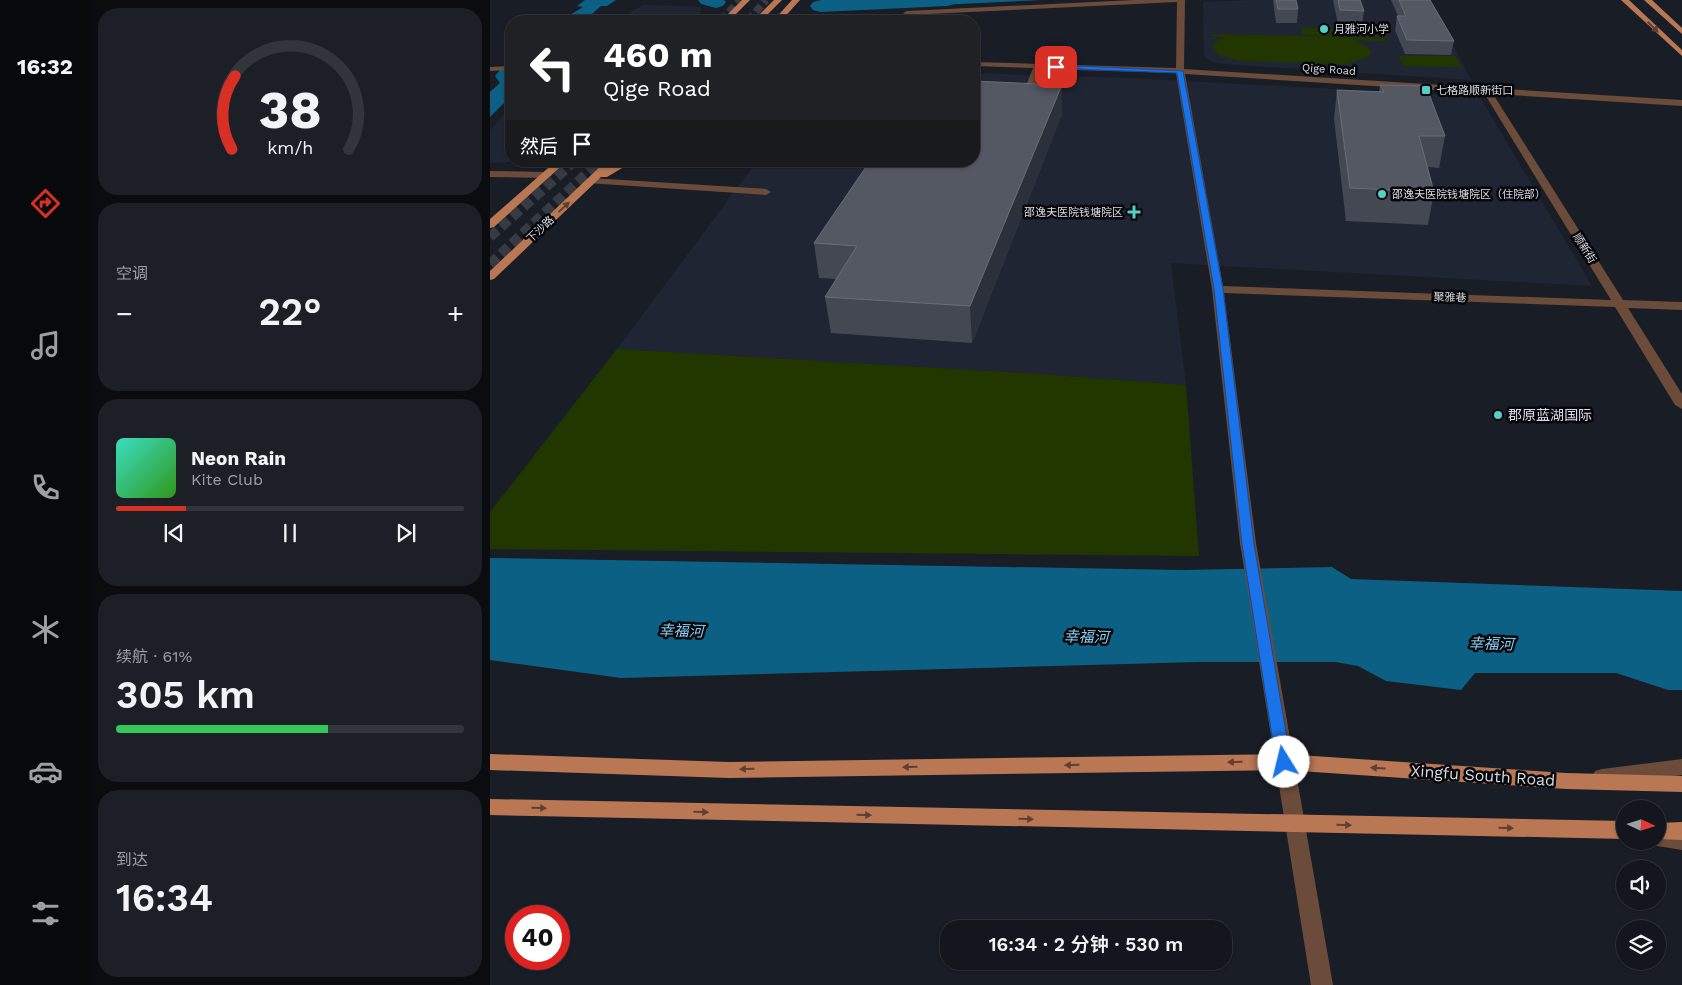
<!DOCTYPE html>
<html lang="zh">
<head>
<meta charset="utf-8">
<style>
  body { margin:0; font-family:"Work Sans","Noto Sans SC",sans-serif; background:#1c1f25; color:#f1f3f6; height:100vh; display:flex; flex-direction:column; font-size:19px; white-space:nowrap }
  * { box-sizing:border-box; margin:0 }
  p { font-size:16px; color:#9d9fa3 }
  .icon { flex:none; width:28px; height:28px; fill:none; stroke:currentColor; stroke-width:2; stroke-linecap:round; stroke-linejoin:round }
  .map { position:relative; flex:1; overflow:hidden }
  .panel { display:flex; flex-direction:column; gap:8px; padding:8px; background:#0a0c0f; width:400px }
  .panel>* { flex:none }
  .banner { position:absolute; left:15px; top:15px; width:475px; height:152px; border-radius:20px; box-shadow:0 1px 4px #0004,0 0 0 1px #32353b; background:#202124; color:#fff; overflow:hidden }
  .needle { width:32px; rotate:94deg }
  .fabs { position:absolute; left:1126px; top:800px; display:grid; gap:10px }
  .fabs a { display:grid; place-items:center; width:50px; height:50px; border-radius:50%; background:#13161c; box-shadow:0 1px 4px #0004,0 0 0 1px #32353b; font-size:25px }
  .speed { position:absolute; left:15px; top:905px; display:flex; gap:10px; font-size:25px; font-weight:700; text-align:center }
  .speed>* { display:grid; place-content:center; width:65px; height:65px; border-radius:50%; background:#13161c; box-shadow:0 1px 4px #0004,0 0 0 1px #32353b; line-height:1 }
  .speed .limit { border:8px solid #d22; background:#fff; color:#111 }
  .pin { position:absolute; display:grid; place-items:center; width:42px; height:42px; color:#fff; margin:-21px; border-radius:10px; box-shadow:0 2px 8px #0006 }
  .me { position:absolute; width:55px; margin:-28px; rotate:351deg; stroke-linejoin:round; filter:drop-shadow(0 0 4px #0008) }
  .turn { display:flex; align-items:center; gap:18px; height:105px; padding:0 15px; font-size:22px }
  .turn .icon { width:65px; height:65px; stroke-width:2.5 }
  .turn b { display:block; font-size:35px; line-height:42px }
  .then { display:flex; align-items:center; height:48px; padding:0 15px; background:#0003; gap:10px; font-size:19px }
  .big { font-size:38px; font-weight:600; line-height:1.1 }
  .panel .card { flex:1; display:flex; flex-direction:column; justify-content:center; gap:8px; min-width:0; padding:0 18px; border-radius:20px; background:#1c1f25 }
  .panel .dial { align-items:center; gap:0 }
  .dial svg { height:130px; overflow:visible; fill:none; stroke:#32353b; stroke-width:7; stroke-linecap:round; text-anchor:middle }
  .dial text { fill:#f1f3f6; stroke:none }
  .song { display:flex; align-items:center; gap:15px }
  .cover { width:60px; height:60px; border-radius:8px; background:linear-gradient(135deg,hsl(170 70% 55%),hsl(110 70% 35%)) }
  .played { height:5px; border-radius:2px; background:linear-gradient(90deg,#d93025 20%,#32353b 20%) }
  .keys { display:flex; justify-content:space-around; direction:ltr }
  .heat { display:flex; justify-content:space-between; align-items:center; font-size:28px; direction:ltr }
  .charge { height:8px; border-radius:4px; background:linear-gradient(90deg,#34c759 61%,#32353b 0) }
  .trip { position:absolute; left:450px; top:920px; width:292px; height:50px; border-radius:20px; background:#13161c; box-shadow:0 1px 4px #0004,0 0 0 1px #32353b; font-weight:600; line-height:50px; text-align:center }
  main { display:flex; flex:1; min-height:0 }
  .tabs { display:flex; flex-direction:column; width:90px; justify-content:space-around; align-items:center; background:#08090b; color:#9d9fa3 }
  .tabs .icon { width:35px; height:35px }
  .tabs .current { color:#d93025 }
  .tabs b { font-size:22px; color:#f1f3f6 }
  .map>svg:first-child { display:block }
</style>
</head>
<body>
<main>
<nav class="tabs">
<b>16:32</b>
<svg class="icon current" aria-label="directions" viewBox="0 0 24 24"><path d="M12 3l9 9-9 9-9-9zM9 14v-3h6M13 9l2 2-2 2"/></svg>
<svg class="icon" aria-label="music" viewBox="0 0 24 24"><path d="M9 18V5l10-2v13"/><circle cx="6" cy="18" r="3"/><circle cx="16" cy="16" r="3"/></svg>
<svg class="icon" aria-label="phone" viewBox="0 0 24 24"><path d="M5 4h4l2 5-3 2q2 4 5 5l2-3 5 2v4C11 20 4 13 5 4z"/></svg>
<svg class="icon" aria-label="climate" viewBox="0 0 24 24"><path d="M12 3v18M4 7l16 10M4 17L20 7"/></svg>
<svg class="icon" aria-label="car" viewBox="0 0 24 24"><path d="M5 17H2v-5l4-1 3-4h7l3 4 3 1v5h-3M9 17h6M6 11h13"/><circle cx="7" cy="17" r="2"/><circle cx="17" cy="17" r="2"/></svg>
<svg class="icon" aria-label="filters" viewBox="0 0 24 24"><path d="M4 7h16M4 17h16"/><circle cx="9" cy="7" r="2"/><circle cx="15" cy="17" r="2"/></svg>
</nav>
<section class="panel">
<div class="card dial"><svg viewBox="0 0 100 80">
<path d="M14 69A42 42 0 1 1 86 69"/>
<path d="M14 69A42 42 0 0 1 16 24" stroke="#d93025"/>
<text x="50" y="56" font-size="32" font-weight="700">38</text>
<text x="50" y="72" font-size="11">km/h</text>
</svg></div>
<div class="card"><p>空调</p>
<div class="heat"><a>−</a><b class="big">22°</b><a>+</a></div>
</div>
<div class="card">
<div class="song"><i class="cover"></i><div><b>Neon Rain</b><p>Kite Club</p></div></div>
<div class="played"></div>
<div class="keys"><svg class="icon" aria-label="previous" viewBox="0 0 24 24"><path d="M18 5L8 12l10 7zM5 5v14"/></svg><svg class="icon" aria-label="pause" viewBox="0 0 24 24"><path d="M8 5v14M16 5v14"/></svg><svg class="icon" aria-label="next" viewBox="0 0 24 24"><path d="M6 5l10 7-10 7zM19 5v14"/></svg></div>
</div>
<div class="card"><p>续航 · 61%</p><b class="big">305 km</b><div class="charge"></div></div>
<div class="card"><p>到达</p><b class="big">16:34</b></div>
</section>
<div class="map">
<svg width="1192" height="985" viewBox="0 0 1192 985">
  <rect width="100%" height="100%" fill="#191d26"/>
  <g fill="#202534">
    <polygon points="762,0 940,0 981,80 732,64 720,61 714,56 713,2"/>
    <polygon points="153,5 211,7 210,16 201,21 126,21"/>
    <polygon points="484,73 660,79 990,97 1102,286 681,263 696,385 550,374 127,349 267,161 484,161"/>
    <polygon points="21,107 21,161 32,161 0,163 0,130"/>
  </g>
  <g fill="#223700">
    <polygon points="811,28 896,30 898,37 812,35"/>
    <polygon points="721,34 895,38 896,41 863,40 877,47 881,52 879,57 856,64 751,61 729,55 723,47 725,42 735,37 721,36"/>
    <polygon points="909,56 965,56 972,67 914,66"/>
    <polygon points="127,349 550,374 696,385 709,556 0,549 0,512"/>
  </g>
  <g fill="#0c6083">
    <polygon points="95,0 126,0 117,6 111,6 102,14 108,15 100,21 70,21 93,7 87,6"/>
    <polygon points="348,0 552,0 364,9 337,4"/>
    <polygon points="21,57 21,96 0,117 0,92 10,83 5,76"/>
    <polygon points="0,558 694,570 842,567 861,579 1192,591 1192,690 1178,690 1126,673 985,673 971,690 896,681 868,666 845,662 709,662 131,678 0,660"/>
  </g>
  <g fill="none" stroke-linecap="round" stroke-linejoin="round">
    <g fill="#0c6083" fill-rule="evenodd">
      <polygon points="208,0 234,0 236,2 233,6 226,8 211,4"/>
      <polygon points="331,0 467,0 464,4 457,6 330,12 323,10 320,6 323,2"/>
    </g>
    <g stroke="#363a42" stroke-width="8" stroke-dasharray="8 4" stroke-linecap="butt">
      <polyline points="231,21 250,0"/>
      <polyline points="258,21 276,0"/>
    </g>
    <g stroke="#363a42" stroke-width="10" stroke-dasharray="10 5" stroke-linecap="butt">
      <polyline points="0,237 85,161"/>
      <polyline points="0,264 110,161"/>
    </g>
    <g fill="#6b4b3a" fill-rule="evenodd">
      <path d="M644,0h51l-1,69 498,31v6l-189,-12 130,206 59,2v8l-54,-2 54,86v15l-7,-4 -60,-98 -391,-14 32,250 77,442h-22l-71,-442 -28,-254 -36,-216 -135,-4 -13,32 -4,3 -4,-3 13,-33 -59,-2v-4l202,6 1,-66 -270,13 -4,-2 4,-2zM695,74l299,19 127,207 -388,-14z"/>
      <polygon points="21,66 21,70 0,71 0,67"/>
      <polygon points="0,171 57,172 62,175 57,178 0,177"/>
      <polygon points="101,178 276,189 281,192 276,195 97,183 96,181"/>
      <polygon points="1192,759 1192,775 1112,785 1105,783 1102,777 1105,771 1112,769"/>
      <polygon points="1168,830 1192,832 1192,850 1161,845 1159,841 1168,841"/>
    </g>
    <g fill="#ba7754" fill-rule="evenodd">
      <polygon points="252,0 260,0 239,21 231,21"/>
      <polygon points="284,0 292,0 271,21 263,21"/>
      <polygon points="302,0 310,0 291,21 283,21"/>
      <polygon points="1131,0 1139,0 1192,50 1192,56"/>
      <polygon points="1154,0 1162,0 1192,28 1192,34"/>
      <polygon points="66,161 77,161 4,227 0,228 0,219"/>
      <polygon points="116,161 127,161 122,166 131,161 144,161 117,177 111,177 4,279 0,280 0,271"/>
      <polygon points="0,754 239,762 794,754 1076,773 1192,776 1192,792 1076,789 794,770 239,778 0,770"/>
      <polygon points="0,799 1135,821 1135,839 0,815"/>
      <polygon points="1192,822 1192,840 1168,839 1168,823"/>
    </g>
  </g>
  <g fill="#444853">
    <polygon points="783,0 806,0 808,9 807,23 786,23"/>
    <polygon points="843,0 870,0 874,11 872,25 848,24"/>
    <polygon points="901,0 940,0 964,41 961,55 915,54 905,30 907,16 908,16"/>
    <polygon points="572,85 572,114 482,343 341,333 335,297 346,279 329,278 324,243"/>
    <polygon points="890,85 955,136 949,168 938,167 944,192 938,225 856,221 844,119 847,90 889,92"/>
  </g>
  <polygon fill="#2c303a" points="572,85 572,114 482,343 480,306"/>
  <g fill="#545862" stroke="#696d76">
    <polygon points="786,0 806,0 808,9 788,9"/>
    <polygon points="848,0 870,0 874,11 850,10"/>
    <polygon points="909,0 940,0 964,41 917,40 907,16 916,16"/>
    <polygon points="484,81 572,85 480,306 335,297 367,246 324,243 380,161 484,161"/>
    <polygon points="890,85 936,86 955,136 929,136 944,192 860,188 847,90 894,92"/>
  </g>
  <defs><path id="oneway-solid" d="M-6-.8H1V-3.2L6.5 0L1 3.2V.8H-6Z" transform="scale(1.25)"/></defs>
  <g fill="#603f30">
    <use href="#oneway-solid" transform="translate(1163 27) rotate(44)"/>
    <use href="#oneway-solid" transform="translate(74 207) rotate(-43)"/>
    <use href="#oneway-solid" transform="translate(745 762) rotate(179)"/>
    <use href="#oneway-solid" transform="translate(582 765) rotate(179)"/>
    <use href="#oneway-solid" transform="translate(420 767) rotate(179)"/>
    <use href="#oneway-solid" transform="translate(888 768) rotate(-176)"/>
    <use href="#oneway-solid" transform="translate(257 769) rotate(179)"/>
    <use href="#oneway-solid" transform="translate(49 808) rotate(1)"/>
    <use href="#oneway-solid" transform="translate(211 812) rotate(1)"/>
    <use href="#oneway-solid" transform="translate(374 815) rotate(1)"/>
    <use href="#oneway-solid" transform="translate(536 819) rotate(1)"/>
    <use href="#oneway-solid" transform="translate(854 825) rotate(1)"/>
    <use href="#oneway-solid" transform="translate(1016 828) rotate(1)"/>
  </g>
  <polygon fill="#1a73e8" stroke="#114b97" points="566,65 693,71 733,289 764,544 801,762 799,766 788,766 786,762 752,544 724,289 687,73 563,68"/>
  <g fill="#55cec5" stroke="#06070b" stroke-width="2">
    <circle cx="834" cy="29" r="5"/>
    <rect x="931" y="85" width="10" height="10" rx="2.5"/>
    <circle cx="892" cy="194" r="5"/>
    <path d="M641.5 204.5h5v5h5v5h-5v5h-5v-5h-5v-5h5z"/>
    <circle cx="1008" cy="415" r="5"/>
  </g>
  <g text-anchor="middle" stroke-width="5" stroke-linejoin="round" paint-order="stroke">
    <g font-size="11" fill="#d9dce3" stroke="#06070b" text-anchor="start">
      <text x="844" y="33">月雅河小学</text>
      <text x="946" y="94">七格路顺新街口</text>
      <text x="902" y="198">邵逸夫医院钱塘院区（住院部）</text>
      <text x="633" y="216" text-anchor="end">邵逸夫医院钱塘院区</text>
    </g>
    <g font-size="11" fill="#d9dce3" stroke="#06070b">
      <text transform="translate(839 69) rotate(4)" y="4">Qige Road</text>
      <text transform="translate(50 229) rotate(-43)" y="4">下沙路</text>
      <text transform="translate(1095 248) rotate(58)" y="4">顺新街</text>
      <text transform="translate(960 297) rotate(2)" y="4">聚雅巷</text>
    </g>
    <g font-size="14" fill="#d9dce3" stroke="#06070b" text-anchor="start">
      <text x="1018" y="420">郡原蓝湖国际</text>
    </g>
    <g font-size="15" font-style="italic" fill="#88ccf2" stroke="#06070b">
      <text transform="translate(191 631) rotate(1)" y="5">幸福河</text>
      <text transform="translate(596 637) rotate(1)" y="5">幸福河</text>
      <text transform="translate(1001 644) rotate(1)" y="5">幸福河</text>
    </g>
    <g font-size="16" fill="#d9dce3" stroke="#06070b">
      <text transform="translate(993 775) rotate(4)" y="6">Xingfu South Road</text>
    </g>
  </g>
</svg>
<div class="fabs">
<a><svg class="needle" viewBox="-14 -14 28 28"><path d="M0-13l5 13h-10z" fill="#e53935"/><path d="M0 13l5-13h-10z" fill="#9d9fa3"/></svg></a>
<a><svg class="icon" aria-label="sound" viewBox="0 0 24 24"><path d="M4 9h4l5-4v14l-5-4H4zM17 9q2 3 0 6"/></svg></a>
<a><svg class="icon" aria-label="layers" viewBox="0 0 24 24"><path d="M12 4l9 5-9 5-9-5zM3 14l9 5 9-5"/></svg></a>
</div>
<div class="speed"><div class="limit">40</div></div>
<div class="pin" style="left:566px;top:67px;background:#d93025"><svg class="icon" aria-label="arrive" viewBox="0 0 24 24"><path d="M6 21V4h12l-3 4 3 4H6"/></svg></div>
<svg class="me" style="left:794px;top:762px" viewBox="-20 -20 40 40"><circle r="19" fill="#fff"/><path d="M0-13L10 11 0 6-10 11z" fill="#1a73e8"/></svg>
<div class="trip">16:34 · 2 分钟 · 530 m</div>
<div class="banner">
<div class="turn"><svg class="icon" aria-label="left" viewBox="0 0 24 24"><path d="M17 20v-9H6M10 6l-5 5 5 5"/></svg><div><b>460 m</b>Qige Road</div></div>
<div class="then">然后<svg class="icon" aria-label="arrive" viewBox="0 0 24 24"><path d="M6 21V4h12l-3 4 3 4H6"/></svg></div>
</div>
</div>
</main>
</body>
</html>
